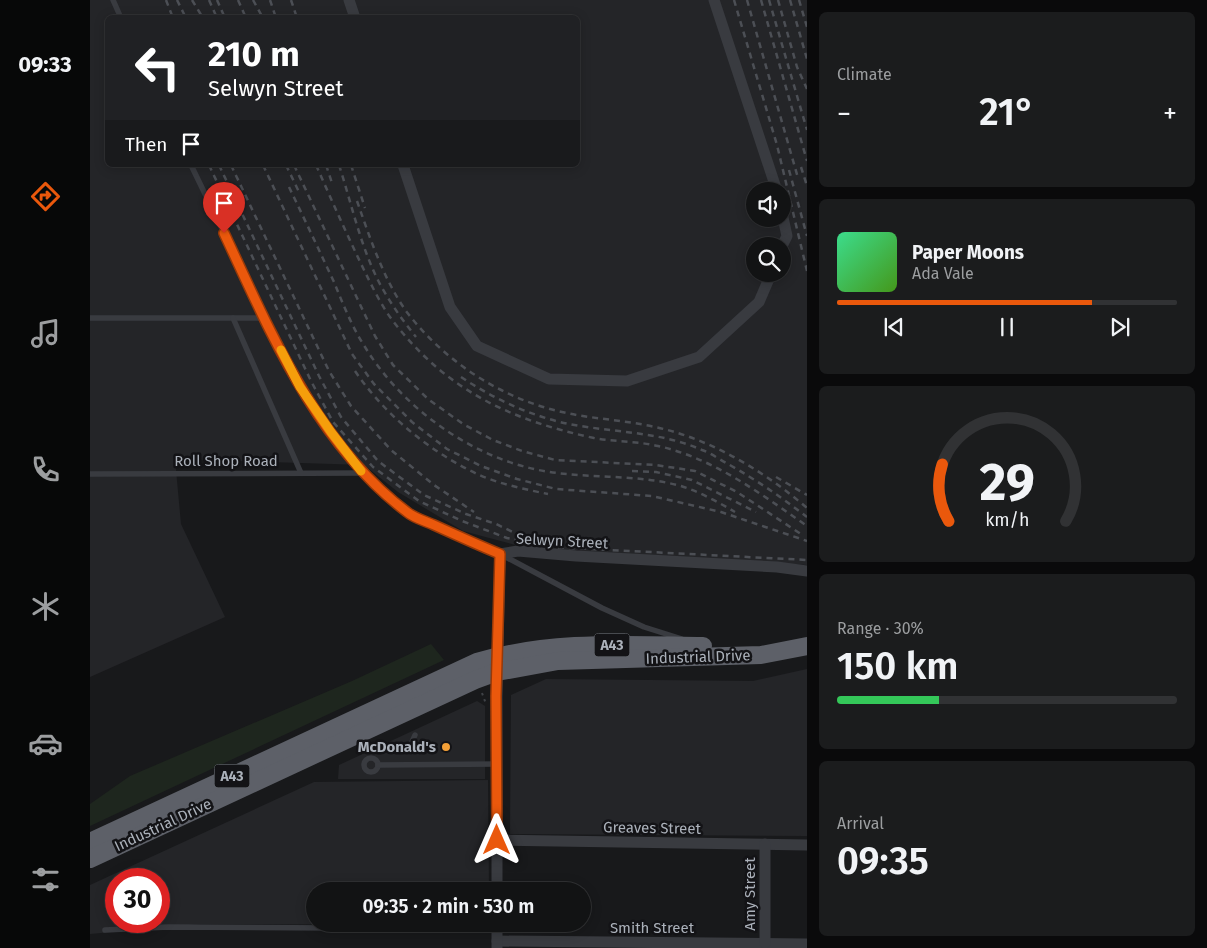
<!DOCTYPE html>
<html lang="en">
<head>
<meta charset="utf-8">
<style>
  body { margin:0; font-family:"Fira Sans",sans-serif; background:#1b1c1d; color:#f1f3f6; height:100vh; display:flex; flex-direction:column; font-size:19px; white-space:nowrap }
  * { box-sizing:border-box; margin:0 }
  p { font-size:16px; color:#9c9ea0 }
  .icon { flex:none; width:28px; height:28px; fill:none; stroke:currentColor; stroke-width:2; stroke-linecap:round; stroke-linejoin:round }
  .map { position:relative; flex:1; overflow:hidden }
  .details { display:flex; flex-direction:column; gap:12px; padding:12px; background:#0a0a0b; width:400px }
  .details>* { flex:none }
  .banner { position:absolute; left:15px; top:15px; width:475px; height:152px; border-radius:8px; box-shadow:0 2px 12px #0003,0 0 0 1px #313234; background:#202124; color:#fff; overflow:hidden }
  .fabs { position:absolute; left:656px; top:182px; display:grid; gap:10px }
  .fabs a { display:grid; place-items:center; width:45px; height:45px; border-radius:50%; background:#121314; box-shadow:0 2px 12px #0003,0 0 0 1px #313234; font-size:25px }
  .speed { position:absolute; left:15px; top:868px; display:flex; gap:10px; font-size:25px; font-weight:700; text-align:center }
  .speed>* { display:grid; place-content:center; width:65px; height:65px; border-radius:50%; background:#121314; box-shadow:0 2px 12px #0003,0 0 0 1px #313234; line-height:1 }
  .speed .limit { border:8px solid #d22; background:#fff; color:#111 }
  .pin { position:absolute; display:grid; place-items:center; width:42px; height:42px; color:#fff; margin:-51px -21px; border-radius:50% 50% 50% 0; rotate:-45deg; box-shadow:0 0 5px #0007 }
  .pin .icon { rotate:45deg }
  .me { position:absolute; width:55px; margin:-28px; rotate:0deg; stroke-linejoin:round; filter:drop-shadow(0 0 4px #0008) }
  .turn { display:flex; align-items:center; gap:18px; height:105px; padding:0 20px; font-size:22px }
  .turn .icon { width:65px; height:65px; stroke-width:2.5 }
  .turn b { display:block; font-size:35px; line-height:42px }
  .then { display:flex; align-items:center; height:48px; padding:0 20px; background:#0003; gap:10px; font-size:19px }
  .big { font-size:38px; font-weight:600; line-height:1.1 }
  .details .tile { flex:1; display:flex; flex-direction:column; justify-content:center; gap:8px; min-width:0; padding:0 18px; border-radius:8px; background:#1b1c1d }
  .details .dial { align-items:center; gap:0 }
  .dial svg { height:130px; overflow:visible; fill:none; stroke:#313234; stroke-width:7; stroke-linecap:round; text-anchor:middle }
  .dial text { fill:#f1f3f6; stroke:none }
  .song { display:flex; align-items:center; gap:15px }
  .cover { width:60px; height:60px; border-radius:8px; background:linear-gradient(135deg,hsl(150 70% 55%),hsl(100 70% 35%)) }
  .played { height:5px; border-radius:2px; background:linear-gradient(90deg,#ea580c 75%,#313234 75%) }
  .keys { display:flex; justify-content:space-around; direction:ltr }
  .heat { display:flex; justify-content:space-between; align-items:center; font-size:28px; direction:ltr }
  .charge { height:8px; border-radius:4px; background:linear-gradient(90deg,#34c759 30%,#313234 0) }
  .trip { position:absolute; left:216px; top:882px; width:285px; height:50px; border-radius:25px; background:#121314; box-shadow:0 2px 12px #0003,0 0 0 1px #313234; font-weight:600; line-height:50px; text-align:center }
  main { display:flex; flex:1; min-height:0 }
  .tab-bar { display:flex; flex-direction:column; width:90px; justify-content:space-around; align-items:center; background:#070808; color:#9c9ea0 }
  .tab-bar .icon { width:35px; height:35px }
  .tab-bar .current { color:#ea580c }
  .tab-bar b { font-size:22px; color:#f1f3f6 }
  .map>svg:first-child { display:block }
</style>
</head>
<body>
<main>
<nav class="tab-bar">
<b>09:33</b>
<svg class="icon current" aria-label="directions" viewBox="0 0 24 24"><path d="M12 3l9 9-9 9-9-9zM9 14v-3h6M13 9l2 2-2 2"/></svg>
<svg class="icon" aria-label="music" viewBox="0 0 24 24"><path d="M9 18V5l10-2v13"/><circle cx="6" cy="18" r="3"/><circle cx="16" cy="16" r="3"/></svg>
<svg class="icon" aria-label="phone" viewBox="0 0 24 24"><path d="M5 4h4l2 5-3 2q2 4 5 5l2-3 5 2v4C11 20 4 13 5 4z"/></svg>
<svg class="icon" aria-label="climate" viewBox="0 0 24 24"><path d="M12 3v18M4 7l16 10M4 17L20 7"/></svg>
<svg class="icon" aria-label="car" viewBox="0 0 24 24"><path d="M5 17H2v-5l4-1 3-4h7l3 4 3 1v5h-3M9 17h6M6 11h13"/><circle cx="7" cy="17" r="2"/><circle cx="17" cy="17" r="2"/></svg>
<svg class="icon" aria-label="filters" viewBox="0 0 24 24"><path d="M4 7h16M4 17h16"/><circle cx="9" cy="7" r="2"/><circle cx="15" cy="17" r="2"/></svg>
</nav>
<div class="map">
<svg width="717" height="948" viewBox="0 0 717 948">
  <rect width="100%" height="100%" fill="#18191b"/>
  <g fill="#242528" fill-rule="evenodd">
    <path d="M0,0h717v565l-269,-14 -75,-20 -65,-39 -34,-27 -189,-6 6,65 44,93 -135,60zM18,18h470v147h-470zM665,191h27v28h-27zM665,246h27v28h-27z"/>
    <polygon points="717,669 717,836 420,834 421,695 456,679 663,681"/>
    <polygon points="387,701 395,706 395,779 248,779 249,765"/>
    <path d="M398,780l1,111h-174v33h175v1l-290,-1 -110,10v-49l224,-103zM26,879h43v42h-43z"/>
  </g>
  <polygon fill="#1e261e" points="341,644 354,660 0,826 0,804 40,776 262,681"/>
  <g fill="none" stroke-linecap="round" stroke-linejoin="round">
    <polyline stroke="#3f4247" stroke-width="2" stroke-dasharray="2.5 4" stroke-linecap="butt" points="392,693 396,704"/>
    <g stroke="#393b40" stroke-width="5.5">
      <polyline points="23,0 31,18"/>
      <polyline points="101,165 175,318 210,387 241,433 273,473 318,513 410,554 512,608 554,627 592,639"/>
      <polyline points="0,318 175,318"/>
      <polyline points="143,318 211,473"/>
      <polyline points="0,474 273,473"/>
      <polyline points="294,748 305,749 321,744 325,735"/>
      <circle cx="281" cy="765" r="7"/>
      <polyline points="288,765 407,764"/>
      <polyline points="15,930 78,927 407,929"/>
    </g>
    <g stroke="#393b40" stroke-width="11">
      <polyline points="259,0 265,18"/>
      <polyline points="624,0 687,191"/>
      <polyline points="313,165 360,307 387,346 459,379 537,381 609,357 669,302 681,274"/>
      <polyline points="692,246 697,236 692,213"/>
      <polyline points="407,840 717,845"/>
      <polyline points="407,891 407,696 410,554 428,551 486,556 687,567 717,571"/>
      <polyline points="407,941 717,944"/>
      <polyline points="675,943 675,844"/>
      <polyline points="407,948 407,924"/>
    </g>
    <g stroke="#5d6068" stroke-width="18">
      <path d="M0,842l387,-180c74,-22 150,-17 226,-16"/>
      <polyline points="0,859 385,680 407,672 468,661 671,655 717,646"/>
    </g>
    <g stroke="#4c4f55" stroke-width="2.5" stroke-dasharray="6 5" stroke-linecap="butt">
      <polyline points="76,0 83,18"/>
      <polyline points="87,0 96,18"/>
      <polyline points="102,0 113,18"/>
      <polyline points="119,0 127,18"/>
      <polyline points="127,0 135,18"/>
      <polyline points="148,0 156,18"/>
      <polyline points="163,0 173,18"/>
      <polyline points="180,0 186,18"/>
      <polyline points="201,0 207,18"/>
      <polyline points="644,0 687,145 717,271"/>
      <polyline points="657,0 708,178"/>
      <polyline points="671,0 717,161"/>
      <polyline points="679,0 717,130"/>
      <polyline points="688,0 707,67 717,89"/>
      <polyline points="700,0 717,59"/>
      <polyline points="709,0 717,27"/>
      <polyline points="119,165 221,381 243,422 283,467 329,501 372,521 417,538 461,547 717,560"/>
      <polyline points="129,165 229,376 251,417 288,461 334,495 376,514 406,524 429,535"/>
      <polyline points="141,165 239,371 261,406 301,450 344,485 384,512"/>
      <polyline points="173,165 262,354 284,384 322,422 357,449 391,466 427,479 466,489 562,496 631,512 717,541"/>
      <polyline points="196,165 209,192"/>
      <polyline points="204,165 285,336 303,365 338,399 373,424 403,440 432,451 465,460 566,465 605,471 647,492 714,536"/>
      <path d="M226,165c16,36 32,72 49,107 8,16 17,35 28,49 53,69 117,99 201,117 21,4 43,3 64,8 55,12 103,48 149,80"/>
      <polyline points="236,165 242,183"/>
      <path d="M249,165c13,40 22,84 42,121 10,18 22,35 35,51"/>
      <polyline points="261,165 275,208"/>
      <polyline points="711,167 717,186"/>
      <polyline points="699,170 717,236"/>
      <path d="M199,187c15,31 30,63 45,95 9,22 18,45 31,65 40,65 115,117 192,126 41,5 84,2 124,13 19,6 37,16 54,26"/>
      <path d="M267,201c13,37 26,77 49,110 38,50 94,87 156,101 30,7 62,8 93,15 56,12 109,44 152,81"/>
      <path d="M265,371c30,44 74,80 122,103 22,10 47,15 71,20"/>
      <path d="M371,377c30,20 63,36 99,45 47,11 97,8 142,28 9,3 18,10 26,14 30,17 53,33 79,53"/>
      <polyline points="542,471 566,472 602,480 666,512"/>
      <polyline points="686,477 717,495"/>
    </g>
  </g>
  <g fill="none" stroke-linecap="round" stroke-linejoin="round">
    <g stroke="#983908" stroke-width="12">
      <path id="route" d="M134,233c47,100 92,210 183,279 7,6 18,9 27,13 22,10 44,20 66,29l-4,142 1,144"/>
    </g>
    <use href="#route" stroke="#ea580c" stroke-width="9"/>
    <polyline stroke="#f59e0b" stroke-width="9" points="191,350 210,387 241,432 271,471"/>
  </g>
  <circle fill="#f4a037" stroke="#131316" stroke-width="2" cx="356" cy="747" r="5"/>
  <g text-anchor="middle" stroke-width="5" stroke-linejoin="round" paint-order="stroke">
    <g fill="#131316" stroke="#7d8289" stroke-width="1">
      <rect x="504.5" y="633.5" width="35" height="23" rx="4"/>
      <rect x="124.5" y="764.5" width="35" height="23" rx="4"/>
    </g>
    <g font-size="14" font-weight="bold" fill="#abb1ba">
      <text x="522" y="650">A43</text>
      <text x="142" y="781">A43</text>
    </g>
    <g font-size="15" fill="#abb1ba" stroke="#131316">
      <text x="136" y="466">Roll Shop Road</text>
      <text transform="translate(472 541) rotate(3)" y="5">Selwyn Street</text>
      <text transform="translate(608 657) rotate(-2)" y="5">Industrial Drive</text>
      <text transform="translate(73 825) rotate(-25)" y="5">Industrial Drive</text>
      <text transform="translate(562 828) rotate(1)" y="5">Greaves Street</text>
      <text transform="translate(660 894) rotate(-90)" y="5">Amy Street</text>
      <text x="562" y="933">Smith Street</text>
    </g>
    <g font-size="15" font-weight="bold" fill="#abb1ba" stroke="#131316" text-anchor="end">
      <text x="346" y="752">McDonald's</text>
    </g>
  </g>
</svg>
<div class="fabs">
<a><svg class="icon" aria-label="sound" viewBox="0 0 24 24"><path d="M4 9h4l5-4v14l-5-4H4zM17 9q2 3 0 6"/></svg></a>
<a><svg class="icon" aria-label="search" viewBox="0 0 24 24"><circle cx="10" cy="10" r="6"/><path d="M15 15l6 6"/></svg></a>
</div>
<div class="speed"><div class="limit">30</div></div>
<div class="pin" style="left:134px;top:233px;background:#d93025"><svg class="icon" aria-label="arrive" viewBox="0 0 24 24"><path d="M6 21V4h12l-3 4 3 4H6"/></svg></div>
<svg class="me" style="left:407px;top:840px" viewBox="-20 -20 40 40"><path d="M0-17L14 15 0 8-14 15z" fill="#ea580c" stroke="#fff" stroke-width="4"/></svg>
<div class="trip">09:35 · 2 min · 530 m</div>
<div class="banner">
<div class="turn"><svg class="icon" aria-label="left" viewBox="0 0 24 24"><path d="M17 20v-9H6M10 6l-5 5 5 5"/></svg><div><b>210 m</b>Selwyn Street</div></div>
<div class="then">Then<svg class="icon" aria-label="arrive" viewBox="0 0 24 24"><path d="M6 21V4h12l-3 4 3 4H6"/></svg></div>
</div>
</div>
<section class="details">
<div class="tile"><p>Climate</p>
<div class="heat"><a>−</a><b class="big">21°</b><a>+</a></div>
</div>
<div class="tile">
<div class="song"><i class="cover"></i><div><b>Paper Moons</b><p>Ada Vale</p></div></div>
<div class="played"></div>
<div class="keys"><svg class="icon" aria-label="previous" viewBox="0 0 24 24"><path d="M18 5L8 12l10 7zM5 5v14"/></svg><svg class="icon" aria-label="pause" viewBox="0 0 24 24"><path d="M8 5v14M16 5v14"/></svg><svg class="icon" aria-label="next" viewBox="0 0 24 24"><path d="M6 5l10 7-10 7zM19 5v14"/></svg></div>
</div>
<div class="tile dial"><svg viewBox="0 0 100 80">
<path d="M14 69A42 42 0 1 1 86 69"/>
<path d="M14 69A42 42 0 0 1 10 34" stroke="#ea580c"/>
<text x="50" y="56" font-size="32" font-weight="700">29</text>
<text x="50" y="72" font-size="11">km/h</text>
</svg></div>
<div class="tile"><p>Range · 30%</p><b class="big">150 km</b><div class="charge"></div></div>
<div class="tile"><p>Arrival</p><b class="big">09:35</b></div>
</section>
</main>
</body>
</html>
